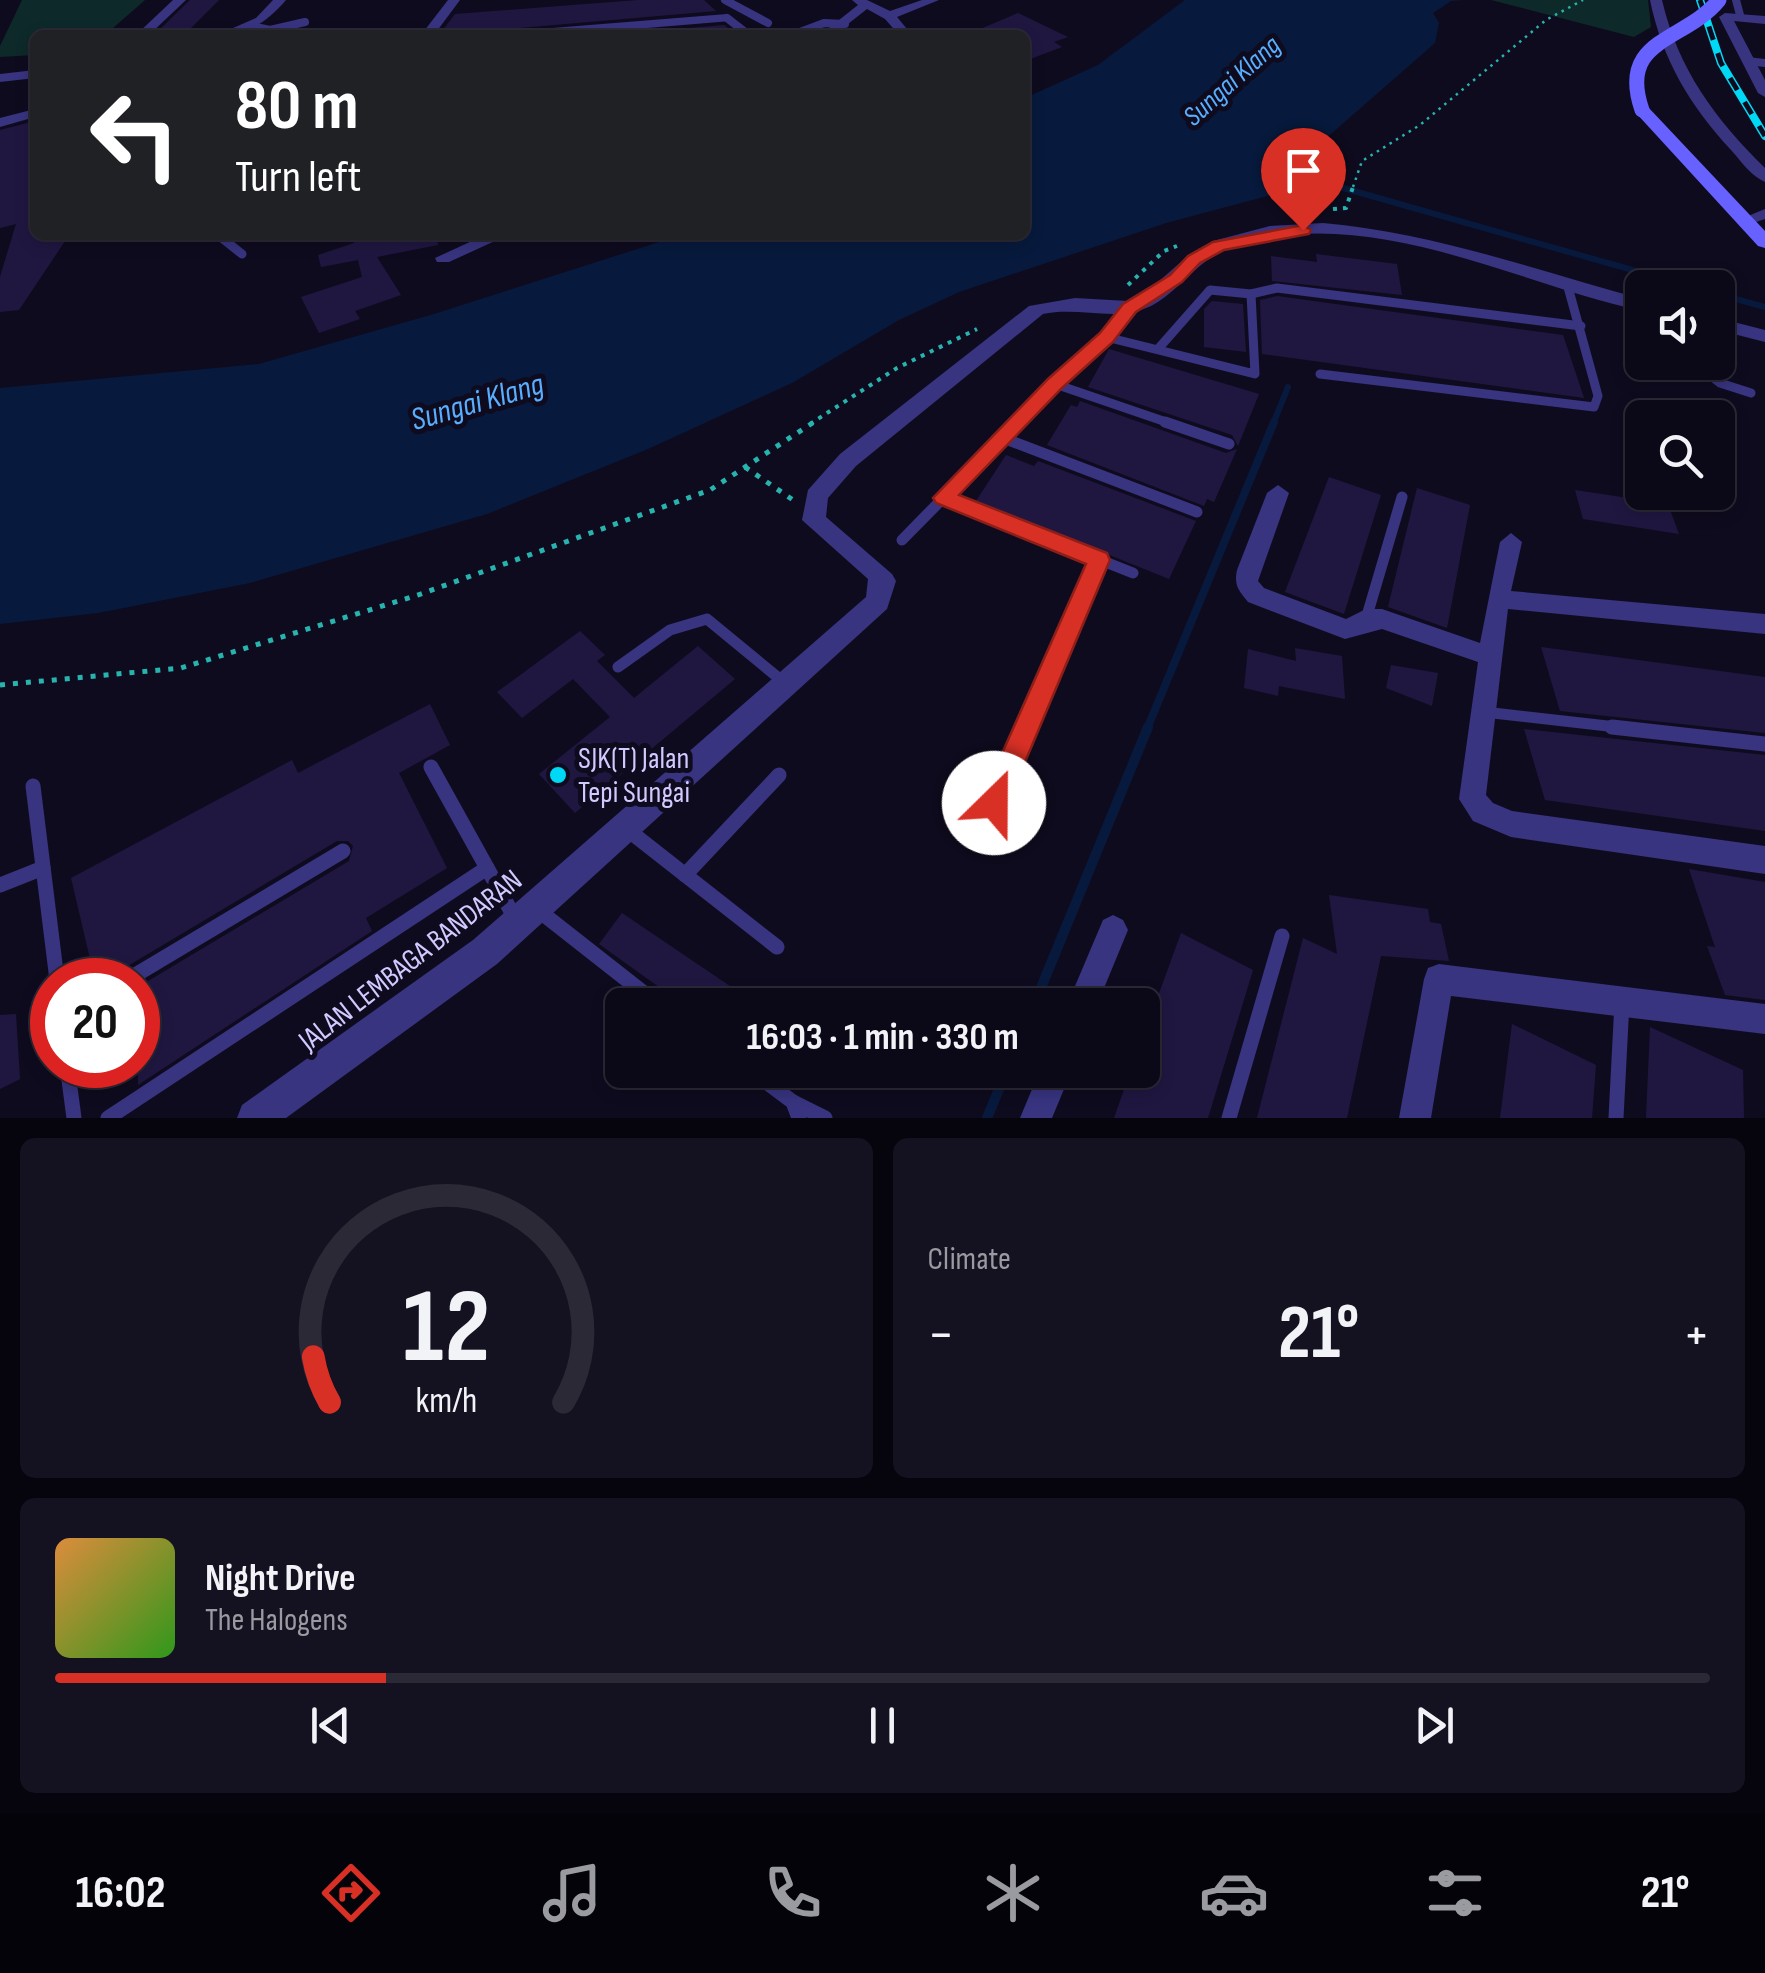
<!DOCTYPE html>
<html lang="en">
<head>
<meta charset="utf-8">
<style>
  body { margin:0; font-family:"Sofia Sans Condensed",sans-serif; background:#141120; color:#f1f3f6; height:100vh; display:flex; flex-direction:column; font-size:38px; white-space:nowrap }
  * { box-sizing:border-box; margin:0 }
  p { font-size:32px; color:#9a9aa1 }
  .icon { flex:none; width:55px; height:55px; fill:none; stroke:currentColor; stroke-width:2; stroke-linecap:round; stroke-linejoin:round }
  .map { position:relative; height:1118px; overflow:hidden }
  .sheet { display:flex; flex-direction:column; gap:20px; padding:20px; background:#06040d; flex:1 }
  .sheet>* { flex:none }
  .banner { position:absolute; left:30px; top:30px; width:1000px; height:210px; border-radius:15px; box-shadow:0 5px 15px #0003,0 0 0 2px #2b2936; background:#202124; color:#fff; overflow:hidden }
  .buttons { position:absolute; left:1625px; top:270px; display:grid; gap:20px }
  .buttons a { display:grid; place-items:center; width:110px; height:110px; border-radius:15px; background:#0b0817; box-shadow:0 5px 15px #0003,0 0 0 2px #2b2936; font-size:50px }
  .speed { position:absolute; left:30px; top:958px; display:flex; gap:20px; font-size:50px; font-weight:700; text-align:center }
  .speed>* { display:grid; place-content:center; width:130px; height:130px; border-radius:50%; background:#0b0817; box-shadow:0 5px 15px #0003,0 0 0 2px #2b2936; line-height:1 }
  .speed .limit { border:15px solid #d22; background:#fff; color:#111 }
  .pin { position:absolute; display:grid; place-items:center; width:85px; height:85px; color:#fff; margin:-102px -42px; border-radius:50% 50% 50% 0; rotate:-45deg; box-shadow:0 0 10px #0007 }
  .pin .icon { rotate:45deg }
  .me { position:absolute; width:110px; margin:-55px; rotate:23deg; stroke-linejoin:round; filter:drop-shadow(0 0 8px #0008) }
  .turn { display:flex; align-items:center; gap:35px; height:210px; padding:0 40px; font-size:45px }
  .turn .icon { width:130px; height:130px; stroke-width:2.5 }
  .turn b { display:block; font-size:70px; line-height:85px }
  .big { font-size:75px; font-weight:700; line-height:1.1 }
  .sheet .tile { flex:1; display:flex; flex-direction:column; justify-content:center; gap:15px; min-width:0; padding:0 35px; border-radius:15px; background:#141120 }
  .sheet .dial { align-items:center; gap:0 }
  .dial svg { height:260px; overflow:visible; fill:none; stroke:#2b2936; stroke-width:7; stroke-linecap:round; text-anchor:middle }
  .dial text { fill:#f1f3f6; stroke:none }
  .song { display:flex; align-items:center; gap:30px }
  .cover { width:120px; height:120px; border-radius:15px; background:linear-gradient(135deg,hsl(30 70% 55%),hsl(110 70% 35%)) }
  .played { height:10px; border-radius:5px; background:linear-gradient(90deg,#d93025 20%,#2b2936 20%) }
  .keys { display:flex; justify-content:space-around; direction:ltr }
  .heat { display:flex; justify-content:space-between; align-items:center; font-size:55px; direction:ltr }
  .sheet .tiles { flex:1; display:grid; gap:20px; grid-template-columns:1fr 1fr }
  .tile:last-child { grid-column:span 2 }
  .trip { position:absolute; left:605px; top:988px; width:555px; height:100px; border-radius:15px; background:#0b0817; box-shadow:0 5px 15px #0003,0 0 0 2px #2b2936; font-weight:700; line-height:100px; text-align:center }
  .tabs { display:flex; height:160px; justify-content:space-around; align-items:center; background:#040309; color:#9a9aa1 }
  .tabs .icon { width:70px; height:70px }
  .tabs .selected { color:#d93025 }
  .tabs b { font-size:45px; color:#f1f3f6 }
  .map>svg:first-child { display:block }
</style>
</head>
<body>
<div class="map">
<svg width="1765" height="1118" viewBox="0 0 1765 1118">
  <rect width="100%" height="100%" fill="#0f0b1f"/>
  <g fill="#0e2929">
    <polygon points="22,0 145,0 105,35 35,35 35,55 0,57 0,46"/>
    <polygon points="1491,0 1648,0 1651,27 1634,37"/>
  </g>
  <polygon fill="#071a3d" points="1185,0 1464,0 1451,1 1433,13 1439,23 1435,43 1324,140 1320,154 1304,177 1271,195 1166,223 959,292 899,320 792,383 648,449 487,514 250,583 98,613 0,624 0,388 259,364 434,314 681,235 1025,235 1025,98 1098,65"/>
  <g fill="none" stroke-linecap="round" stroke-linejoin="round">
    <polyline stroke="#071a3d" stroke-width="5" points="1296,175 1338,187"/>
    <g stroke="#071a3d" stroke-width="6">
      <polyline points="1329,184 1696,288"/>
      <polyline points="1718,294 1765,307"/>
      <polyline points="1273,424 1288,387"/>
    </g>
    <polyline stroke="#071a3d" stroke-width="8" points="1147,729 1274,422"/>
    <g stroke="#071a3d" stroke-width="10">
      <polyline points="1034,1005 1148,727"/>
      <polyline points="987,1118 1007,1070"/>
    </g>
  </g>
  <g fill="#201741">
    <polygon points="190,0 219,0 184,35 154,35"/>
    <polygon points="638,0 704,0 716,11 439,35 455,14"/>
    <polygon points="1018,13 1068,37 1054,42 1062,47 1025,61 1025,35 966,35"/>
    <polygon points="724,25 737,35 608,35"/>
    <polygon points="35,121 35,235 69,235 19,310 0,312 0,277 16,224 0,228 0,130"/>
    <polygon points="353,235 364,235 366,239 378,235 437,235 438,245 377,257 401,295 355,311 360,319 319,333 301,297 362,277 358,260 321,267 318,255 354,243"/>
    <polygon points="1316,254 1397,264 1402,295 1272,281 1271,256 1317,262"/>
    <polygon points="1277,296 1563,335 1584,398 1262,354 1260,300"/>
    <polygon points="1212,301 1243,304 1246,352 1204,347 1204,309"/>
    <polygon points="1109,349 1259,394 1238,446 1232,435 1088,387"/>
    <polygon points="1080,401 1226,453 1237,449 1214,502 1207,499 1204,506 1047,445 1071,405 1077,407"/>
    <polygon points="1006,455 1034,466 1038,461 1196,521 1169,579 976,501"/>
    <polygon points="1329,477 1381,495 1344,614 1285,592"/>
    <polygon points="1417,488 1470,505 1447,628 1388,607"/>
    <polygon points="1575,490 1668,504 1679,534 1583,519"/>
    <polygon points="580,631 605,655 597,661 634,698 698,646 735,679 575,813 539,774 610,717 573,679 522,718 497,692"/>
    <polygon points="1541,647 1765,677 1765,733 1560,711"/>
    <polygon points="1295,648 1342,656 1345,699 1279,686 1278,696 1244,688 1248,649 1296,661"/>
    <polygon points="1391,665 1438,673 1432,706 1386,688"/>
    <polygon points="430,704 450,745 399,773 447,868 366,918 372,931 138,1085 138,987 349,861 353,846 348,841 337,841 121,970 116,980 95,980 71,878 292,760 298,773"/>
    <polygon points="1524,729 1765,755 1765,831 1545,800"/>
    <polygon points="1689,869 1765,882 1765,1000 1725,995 1707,946 1715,947"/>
    <polygon points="1329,895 1428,909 1430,922 1441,924 1449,961 1381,956 1347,1118 1257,1118 1303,938 1337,954"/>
    <polygon points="622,913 758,1005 684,1005 599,944"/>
    <polygon points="1181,933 1253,970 1208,1118 1114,1118 1131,1070 1142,1070 1142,1040"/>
    <polygon points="16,1014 20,1079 0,1089 0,1015"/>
    <polygon points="1512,1024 1596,1065 1592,1118 1500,1118"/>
    <polygon points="1650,1027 1743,1070 1744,1118 1646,1118"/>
  </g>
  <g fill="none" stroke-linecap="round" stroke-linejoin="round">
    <polyline stroke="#28b4ae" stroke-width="2.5" stroke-dasharray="2.5 5" stroke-linecap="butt" points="1353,187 1362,161 1420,125 1546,20 1583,0"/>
    <g stroke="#28b4ae" stroke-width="4" stroke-dasharray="4 6" stroke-linecap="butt">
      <polyline points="1333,209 1346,208 1354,184"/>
      <polyline points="1128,285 1164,251 1177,246"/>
      <polyline points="810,424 897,368 977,329"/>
    </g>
    <g stroke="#28b4ae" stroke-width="5" stroke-dasharray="5 8" stroke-linecap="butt">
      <polyline points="745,467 793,500"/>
      <polyline points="0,685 181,668 418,595 710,490 814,422"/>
    </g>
    <g stroke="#383480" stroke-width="8">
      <polyline points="725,0 768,23"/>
      <polyline points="1736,0 1740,15"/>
      <polyline points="727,18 749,35"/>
      <polyline points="251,26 270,30 305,22"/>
      <polyline points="792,35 824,23 845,24"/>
      <polyline points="1747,61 1765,63"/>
    </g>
    <g stroke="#383480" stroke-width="9">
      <polyline points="218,235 242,254"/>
      <polyline points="1106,337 1255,374 1251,294"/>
      <polyline points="1158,349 1210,290 1251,294 1277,288 1581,326"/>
      <polyline points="1693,362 1720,383 1751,393"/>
      <polyline points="1320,374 1594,407 1598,396 1568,287"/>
      <polyline points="1055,384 1172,424"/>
      <polyline points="1015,424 1106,337 1130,308"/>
    </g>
    <g stroke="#383480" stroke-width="11">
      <polyline points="1165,422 1229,444"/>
      <polyline points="1003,438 1197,512"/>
      <polyline points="944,498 1133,573"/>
      <polyline points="902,540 1018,422"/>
      <polyline points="1366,619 1402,497"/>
      <polyline points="618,667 670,630 707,619 786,684"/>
      <polyline points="1484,712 1634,729"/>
      <polyline points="1026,729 1099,560"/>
    </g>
    <g stroke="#383480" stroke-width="15">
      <polyline points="1612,727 1765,744"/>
      <polyline points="431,767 516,920"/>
      <polyline points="33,786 57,980"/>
      <polyline points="994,803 1027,727"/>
      <polyline points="628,830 777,947"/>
      <polyline points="685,875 779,775"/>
      <polyline points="0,885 43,868"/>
      <polyline points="538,910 659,1005"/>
      <polyline points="127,980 343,851"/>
      <polyline points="67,1065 74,1118"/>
      <polyline points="750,1070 793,1102 799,1118"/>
      <polyline points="793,1102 825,1118"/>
      <polyline points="108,1118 487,868"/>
      <polyline points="1229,1118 1282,936"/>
      <polyline points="1616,1118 1622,1002"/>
    </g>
    <g fill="#383480" fill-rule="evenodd">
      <polygon points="173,0 186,0 149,35 136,35"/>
      <path d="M273,0h13c-20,23 -38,35 -69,35l39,-17z"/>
      <polygon points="448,0 460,0 434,35 421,35"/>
      <polygon points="852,0 867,0 890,11 922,0 939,0 897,17 912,35 899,35 885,19 867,9 834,35 820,35 858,5"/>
      <path d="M1650,0h12c16,69 53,119 103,168v14c-14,-6 -24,-21 -34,-32 -41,-44 -69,-91 -81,-150z"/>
      <polygon points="1725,13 1765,16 1765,24 1734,21 1765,80 1765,97 1758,93 1719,17"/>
      <polygon points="727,14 733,18 731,21 563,35 509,35 515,31"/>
      <polygon points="35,70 35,78 0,82 0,74"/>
      <polygon points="35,109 35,117 0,127 0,118"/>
      <polygon points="1765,209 1765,219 1744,226 1736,221"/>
      <polygon points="485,235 508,235 449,262 437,262 435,258"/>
      <path d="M1278,485l11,8 -31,88 6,7 82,31 20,-10h16l98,34 20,-101 11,-9 11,9 -11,49 254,23v20l-257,-25 -22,186 7,8 19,8 253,35v28l-254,-37 -38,-16 -14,-22 19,-137 -96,-33 -37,10 -97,-37c-10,-12 -14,-17 -11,-32l30,-77z"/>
      <polygon points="1113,915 1123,920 1128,930 1097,1005 1067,1005 1103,920"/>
      <polygon points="1439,964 1765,1004 1765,1034 1451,996 1431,1118 1399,1118 1424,979 1428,968"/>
      <polygon points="1040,1070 1072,1070 1052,1118 1020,1118"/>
    </g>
    <g fill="#383480" fill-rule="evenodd">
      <path d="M1323,223c111,10 213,47 319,76v12c-121,-27 -243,-93 -371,-74 -24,4 -50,12 -70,28 -19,15 -35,37 -60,45 -29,10 -65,-3 -98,4l-187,152 -28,32 -2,19 66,57 4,7 -9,28 -390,355 -211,154h-49l5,-13 231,-165 393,-343 2,-18 -66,-59 6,-30 32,-36 189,-148 46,-8 53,3 22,-12 40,-35 23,-13 57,-15z"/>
      <polygon points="1718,318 1765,330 1765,342 1718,330"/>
    </g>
    <polygon fill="#6761ff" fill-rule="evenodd" points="1636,107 1648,107 1765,231 1765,248 1758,246 1636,113"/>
    <g stroke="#00d9f5" stroke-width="8">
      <polyline id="rail" points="1700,0 1721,63 1765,136"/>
    </g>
    <use href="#rail" stroke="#0f0b1f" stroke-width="5" stroke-dasharray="14" stroke-linecap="butt"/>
    <path stroke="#6761ff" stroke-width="15" d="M1642,110c-25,-72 43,-68 77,-110"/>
  </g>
  <polygon fill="#d93025" stroke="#8d1f18" stroke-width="2.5" points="1303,225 1311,230 1309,234 1224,250 1200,263 1182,282 1136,312 1113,342 1062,388 959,495 1107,553 1110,560 1004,812 994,815 984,812 980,803 1086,564 936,503 933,498 1048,379 1100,333 1123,304 1170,275 1188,256 1213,242"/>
  <circle fill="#00d9f5" stroke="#0f0b1f" stroke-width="4" cx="558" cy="775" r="10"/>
  <g text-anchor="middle" stroke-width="10" stroke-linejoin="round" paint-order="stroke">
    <g font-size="28" font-style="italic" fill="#58afff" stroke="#0f0b1f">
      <text transform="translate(1231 80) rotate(-42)" y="10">Sungai Klang</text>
    </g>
    <g font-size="30" fill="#d0caff" stroke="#0f0b1f" text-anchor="start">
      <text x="578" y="768">SJK(T) Jalan<tspan x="578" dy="34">Tepi Sungai</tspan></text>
    </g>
    <g font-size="30" fill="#d0caff" stroke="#0f0b1f">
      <text transform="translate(410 960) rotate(-38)" y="10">JALAN LEMBAGA BANDARAN</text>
    </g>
    <g font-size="32" font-style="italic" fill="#58afff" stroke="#0f0b1f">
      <text transform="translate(477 401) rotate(-16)" y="11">Sungai Klang</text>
    </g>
  </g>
</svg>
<div class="buttons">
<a><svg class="icon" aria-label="sound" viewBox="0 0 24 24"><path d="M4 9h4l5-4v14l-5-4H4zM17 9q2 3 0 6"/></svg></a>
<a><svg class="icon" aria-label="search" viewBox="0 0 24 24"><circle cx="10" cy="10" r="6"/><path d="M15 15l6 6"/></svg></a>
</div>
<div class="speed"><div class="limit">20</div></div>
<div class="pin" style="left:1303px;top:230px;background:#d93025"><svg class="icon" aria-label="arrive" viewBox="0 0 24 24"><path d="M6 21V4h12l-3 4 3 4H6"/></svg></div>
<svg class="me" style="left:994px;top:803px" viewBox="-20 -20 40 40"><circle r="19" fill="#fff"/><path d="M0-13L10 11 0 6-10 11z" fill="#d93025"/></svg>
<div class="trip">16:03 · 1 min · 330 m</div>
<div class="banner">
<div class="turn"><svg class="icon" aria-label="left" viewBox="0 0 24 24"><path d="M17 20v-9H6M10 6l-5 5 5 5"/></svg><div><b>80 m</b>Turn left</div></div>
</div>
</div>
<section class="sheet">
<div class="tiles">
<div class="tile dial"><svg viewBox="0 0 100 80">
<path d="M14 69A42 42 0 1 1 86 69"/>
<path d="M14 69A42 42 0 0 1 9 55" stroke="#d93025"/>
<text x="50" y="56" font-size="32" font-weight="700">12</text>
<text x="50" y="72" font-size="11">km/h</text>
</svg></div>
<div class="tile"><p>Climate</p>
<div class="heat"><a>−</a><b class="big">21°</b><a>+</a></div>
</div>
<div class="tile">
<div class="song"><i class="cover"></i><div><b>Night Drive</b><p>The Halogens</p></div></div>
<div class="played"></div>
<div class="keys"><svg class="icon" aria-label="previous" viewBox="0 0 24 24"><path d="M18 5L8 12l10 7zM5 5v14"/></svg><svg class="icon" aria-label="pause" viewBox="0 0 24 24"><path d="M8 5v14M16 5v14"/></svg><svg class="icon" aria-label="next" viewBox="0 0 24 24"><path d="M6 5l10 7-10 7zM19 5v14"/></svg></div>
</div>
</div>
</section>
<nav class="tabs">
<b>16:02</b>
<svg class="icon selected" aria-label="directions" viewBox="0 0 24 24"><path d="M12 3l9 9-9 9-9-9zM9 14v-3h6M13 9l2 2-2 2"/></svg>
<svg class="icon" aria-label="music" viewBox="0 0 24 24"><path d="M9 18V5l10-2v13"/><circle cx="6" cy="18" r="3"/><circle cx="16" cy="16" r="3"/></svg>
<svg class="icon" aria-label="phone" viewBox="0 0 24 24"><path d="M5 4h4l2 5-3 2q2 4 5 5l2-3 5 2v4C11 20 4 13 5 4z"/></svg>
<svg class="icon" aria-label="climate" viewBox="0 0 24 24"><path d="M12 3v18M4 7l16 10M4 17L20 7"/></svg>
<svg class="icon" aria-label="car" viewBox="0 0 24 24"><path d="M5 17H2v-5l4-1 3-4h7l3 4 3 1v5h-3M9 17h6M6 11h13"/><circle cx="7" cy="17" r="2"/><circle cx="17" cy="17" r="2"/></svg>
<svg class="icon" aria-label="filters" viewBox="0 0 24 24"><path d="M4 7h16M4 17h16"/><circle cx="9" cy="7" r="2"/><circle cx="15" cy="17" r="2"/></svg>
<b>21°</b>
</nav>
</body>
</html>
